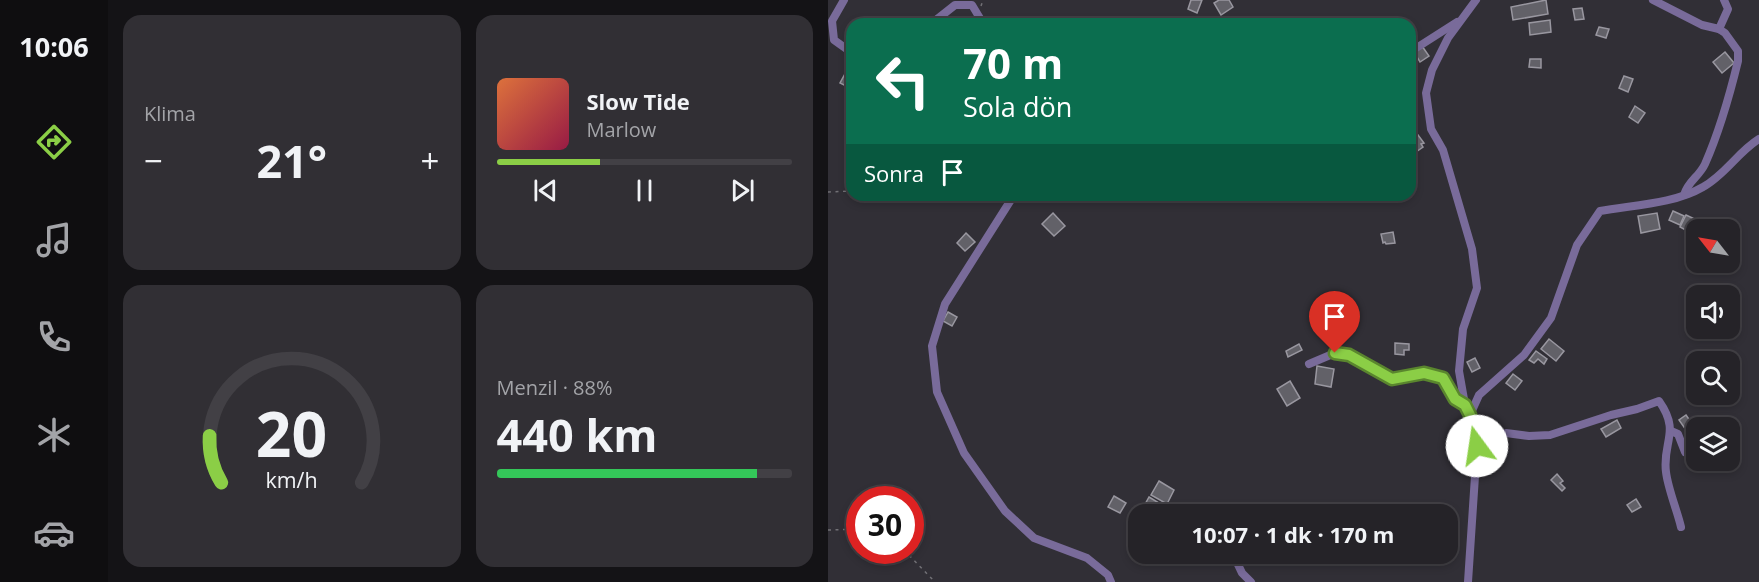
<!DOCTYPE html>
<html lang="tr">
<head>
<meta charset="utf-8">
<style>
  body { margin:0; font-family:"Open Sans",sans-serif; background:#312f34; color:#f1f3f6; height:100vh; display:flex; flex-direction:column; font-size:22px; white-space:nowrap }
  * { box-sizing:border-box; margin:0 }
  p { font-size:20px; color:#a3a4a8 }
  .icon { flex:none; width:33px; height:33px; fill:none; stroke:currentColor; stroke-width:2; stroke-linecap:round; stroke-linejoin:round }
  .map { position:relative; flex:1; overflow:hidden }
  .panel { display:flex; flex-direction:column; gap:15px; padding:15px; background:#141316; width:720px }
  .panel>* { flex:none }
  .banner { position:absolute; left:18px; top:18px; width:570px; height:183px; border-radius:18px; box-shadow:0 3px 9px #0003,0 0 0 2px #424045; background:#0b6e4f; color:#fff; overflow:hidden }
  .needle { width:39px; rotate:301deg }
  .buttons { position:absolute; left:858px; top:219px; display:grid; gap:12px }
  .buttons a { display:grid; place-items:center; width:54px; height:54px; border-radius:12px; background:#252328; box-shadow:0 3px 9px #0003,0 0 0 2px #424045; font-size:30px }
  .speed { position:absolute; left:18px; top:486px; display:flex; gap:12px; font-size:30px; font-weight:700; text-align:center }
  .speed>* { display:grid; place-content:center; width:78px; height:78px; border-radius:50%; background:#252328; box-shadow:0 3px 9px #0003,0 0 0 2px #424045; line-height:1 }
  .speed .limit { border:9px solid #d22; background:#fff; color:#111 }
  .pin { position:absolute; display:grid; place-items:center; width:51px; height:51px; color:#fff; margin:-62px -26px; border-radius:50% 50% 50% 0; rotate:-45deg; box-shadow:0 0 6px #0007 }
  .pin .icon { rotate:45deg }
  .me { position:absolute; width:66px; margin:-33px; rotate:346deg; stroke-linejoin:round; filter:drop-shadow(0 0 4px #0008) }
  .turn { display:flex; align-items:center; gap:21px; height:126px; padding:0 18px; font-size:27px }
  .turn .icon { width:78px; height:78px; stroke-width:2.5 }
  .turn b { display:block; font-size:42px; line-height:51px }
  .then { display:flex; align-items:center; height:57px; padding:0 18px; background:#0003; gap:12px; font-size:22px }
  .big { font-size:45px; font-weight:700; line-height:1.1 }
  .panel .widget { flex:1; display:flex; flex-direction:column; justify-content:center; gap:9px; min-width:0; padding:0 21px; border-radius:18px; background:#312f34 }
  .panel .dial { align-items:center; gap:0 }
  .dial svg { height:156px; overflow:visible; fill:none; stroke:#424045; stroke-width:7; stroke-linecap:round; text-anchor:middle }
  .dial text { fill:#f1f3f6; stroke:none }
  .song { display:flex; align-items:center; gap:18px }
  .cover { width:72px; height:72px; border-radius:9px; background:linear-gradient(135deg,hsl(20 70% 55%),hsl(340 70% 35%)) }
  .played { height:6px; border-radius:3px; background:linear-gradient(90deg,#8bce46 35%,#424045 35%) }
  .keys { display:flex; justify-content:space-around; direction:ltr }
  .heat { display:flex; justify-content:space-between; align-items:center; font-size:33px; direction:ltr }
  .charge { height:9px; border-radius:4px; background:linear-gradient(90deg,#34c759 88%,#424045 0) }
  .panel .tiles { flex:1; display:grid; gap:15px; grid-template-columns:repeat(2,1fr) }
  .trip { position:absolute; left:300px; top:504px; width:330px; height:60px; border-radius:18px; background:#252328; box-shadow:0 3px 9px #0003,0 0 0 2px #424045; font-weight:700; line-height:60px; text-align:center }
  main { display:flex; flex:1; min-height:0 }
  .tab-bar { display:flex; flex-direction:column; width:108px; justify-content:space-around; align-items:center; background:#0f0e10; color:#a3a4a8 }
  .tab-bar .icon { width:42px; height:42px }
  .tab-bar .active { color:#8bce46 }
  .tab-bar b { font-size:27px; color:#f1f3f6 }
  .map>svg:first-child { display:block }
</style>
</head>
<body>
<main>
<nav class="tab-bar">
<b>10:06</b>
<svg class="icon active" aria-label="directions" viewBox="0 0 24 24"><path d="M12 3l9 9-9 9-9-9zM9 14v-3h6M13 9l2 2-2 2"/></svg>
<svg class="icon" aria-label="music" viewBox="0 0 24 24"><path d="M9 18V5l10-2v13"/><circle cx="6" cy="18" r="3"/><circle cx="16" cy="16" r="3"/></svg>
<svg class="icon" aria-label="phone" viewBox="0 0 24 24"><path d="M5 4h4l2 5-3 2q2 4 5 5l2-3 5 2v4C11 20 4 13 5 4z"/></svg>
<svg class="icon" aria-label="climate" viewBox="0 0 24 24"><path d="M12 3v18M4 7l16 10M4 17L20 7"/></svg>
<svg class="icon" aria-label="car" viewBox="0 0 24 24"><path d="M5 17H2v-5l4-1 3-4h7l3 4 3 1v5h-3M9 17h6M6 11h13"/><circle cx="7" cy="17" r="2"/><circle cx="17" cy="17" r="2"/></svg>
</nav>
<section class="panel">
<div class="tiles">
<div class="widget"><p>Klima</p>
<div class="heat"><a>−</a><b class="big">21°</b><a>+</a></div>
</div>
<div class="widget">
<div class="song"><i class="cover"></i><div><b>Slow Tide</b><p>Marlow</p></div></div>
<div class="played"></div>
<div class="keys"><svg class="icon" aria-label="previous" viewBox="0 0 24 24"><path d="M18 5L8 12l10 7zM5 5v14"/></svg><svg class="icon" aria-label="pause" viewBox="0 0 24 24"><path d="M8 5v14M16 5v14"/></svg><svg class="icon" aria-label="next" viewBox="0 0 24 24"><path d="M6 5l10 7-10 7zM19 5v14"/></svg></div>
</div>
<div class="widget dial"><svg viewBox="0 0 100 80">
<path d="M14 69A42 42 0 1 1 86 69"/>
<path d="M14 69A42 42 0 0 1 8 45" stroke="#8bce46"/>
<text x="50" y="56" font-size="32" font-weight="700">20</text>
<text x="50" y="72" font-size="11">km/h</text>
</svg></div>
<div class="widget"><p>Menzil · 88%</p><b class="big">440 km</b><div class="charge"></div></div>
</div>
</section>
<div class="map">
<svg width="931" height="582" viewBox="0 0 931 582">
  <rect width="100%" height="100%" fill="#312f36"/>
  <g fill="#626168" stroke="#9997a0" stroke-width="1.5">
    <polygon points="363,0 374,0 369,13 360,9"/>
    <polygon points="391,0 401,0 405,7 393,15 386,3"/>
    <polygon points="718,0 720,14 685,20 683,7"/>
    <polygon points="754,8 756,19 747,20 745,9"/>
    <polygon points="722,20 723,32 702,35 701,23"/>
    <polygon points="771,27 781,29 778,38 768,35"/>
    <polygon points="594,46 601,56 592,62 586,52"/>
    <polygon points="897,52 906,63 894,73 885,62"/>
    <polygon points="702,59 713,59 713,68 701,67"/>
    <polygon points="18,72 24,75 24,89 12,83"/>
    <polygon points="796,76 805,79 800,92 791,88"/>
    <polygon points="807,106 817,113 810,123 801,117"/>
    <polygon points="590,135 596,143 593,144 595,147 588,152 582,140"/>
    <polygon points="845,211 856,216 852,225 841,220"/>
    <polygon points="225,213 237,226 226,236 214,224"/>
    <polygon points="829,213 832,229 813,233 810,216"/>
    <polygon points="858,215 869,220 863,233 852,227"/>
    <polygon points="565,232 567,243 558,244 557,242 555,243 553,234"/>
    <polygon points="138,233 147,242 137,251 129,243"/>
    <polygon points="120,312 129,317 124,326 115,321"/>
    <polygon points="721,339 736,351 728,361 713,349"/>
    <polygon points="567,343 581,344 581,350 576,350 576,355 567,354"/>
    <polygon points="471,344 474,350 460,357 458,351"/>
    <polygon points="708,351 719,359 716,364 710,359 706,363 701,360"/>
    <polygon points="647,358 652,368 644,372 639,362"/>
    <polygon points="489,366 506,369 503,387 487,384"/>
    <polygon points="685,374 694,381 687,390 678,383"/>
    <polygon points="462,381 472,398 459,406 449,389"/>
    <polygon points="858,415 865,425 858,430 851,420"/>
    <polygon points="789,420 793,428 778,437 773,429"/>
    <polygon points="868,449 868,460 871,466 863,468 862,450"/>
    <polygon points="729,474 735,481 732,483 737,488 734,491 723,480"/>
    <polygon points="331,481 346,490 339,504 323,495"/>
    <polygon points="286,496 298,503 292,513 280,507"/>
    <polygon points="321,497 331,503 325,514 315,508"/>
    <polygon points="808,499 813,507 804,512 799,505"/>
  </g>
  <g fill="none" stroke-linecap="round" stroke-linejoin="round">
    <g stroke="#727176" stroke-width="1.5" stroke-dasharray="3 4.5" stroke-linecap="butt">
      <polyline points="153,6 155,0"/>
      <polyline points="0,192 24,191"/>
      <polyline points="0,530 32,529"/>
      <polyline points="76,550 107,582"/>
    </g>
    <g stroke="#796b9a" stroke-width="8">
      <polyline points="16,0 4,21 6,40 20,50 24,50"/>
      <path d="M825,0l49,25 17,4 6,4 13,18v10c-9,37 -18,69 -33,103 -6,13 -17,17 -21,31"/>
      <polyline points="103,24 127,5 144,5 153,20 151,24"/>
      <polyline points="258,24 258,23"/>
      <polyline points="891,29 900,9 896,0"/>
      <polyline points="582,52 629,22"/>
      <polyline points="186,195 117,304 104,346 109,392 136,453 177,511 206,538 259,558 280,575 283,582"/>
      <polyline points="481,364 507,353 521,355 564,379 596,373 615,378 627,399 637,405"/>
      <polyline points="642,415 637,405 631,371 635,329 649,288 644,249 615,150 603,129 598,93 604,70 620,38 648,0"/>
      <polyline points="843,431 850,434 857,452"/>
      <path d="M649,446l16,-9 13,-4 23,3 21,-1 61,-20 26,-6 22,-8c22,31 3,41 7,71 2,17 11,38 15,55"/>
      <polyline points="405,554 414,573 423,582"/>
      <path d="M640,582l9,-136 -7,-31 9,-20 45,-40 27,-37 26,-73 23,-34c33,-6 74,-7 103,-24 22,-12 35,-35 56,-48"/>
    </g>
  </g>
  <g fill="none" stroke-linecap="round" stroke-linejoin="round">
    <g stroke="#5a862e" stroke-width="15">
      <polyline id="route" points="507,353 521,355 564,379 596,373 615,378 627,399 637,405 642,415 649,446"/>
    </g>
    <use href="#route" stroke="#8bce46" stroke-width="10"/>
  </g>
</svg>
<div class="buttons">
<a><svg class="needle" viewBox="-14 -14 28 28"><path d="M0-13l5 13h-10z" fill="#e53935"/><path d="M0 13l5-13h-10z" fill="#a3a4a8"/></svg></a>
<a><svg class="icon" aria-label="sound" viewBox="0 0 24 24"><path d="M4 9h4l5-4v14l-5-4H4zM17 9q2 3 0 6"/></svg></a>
<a><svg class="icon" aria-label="search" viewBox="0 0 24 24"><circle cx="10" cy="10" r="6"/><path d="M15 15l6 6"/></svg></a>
<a><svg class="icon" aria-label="layers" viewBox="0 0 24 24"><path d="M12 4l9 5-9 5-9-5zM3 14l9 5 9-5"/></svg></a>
</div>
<div class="speed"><div class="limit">30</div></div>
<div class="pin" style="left:507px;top:353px;background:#d93025"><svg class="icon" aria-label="arrive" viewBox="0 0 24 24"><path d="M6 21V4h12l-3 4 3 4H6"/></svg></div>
<svg class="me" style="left:649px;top:446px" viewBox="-20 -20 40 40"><circle r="19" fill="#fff"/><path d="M0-13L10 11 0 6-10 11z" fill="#8bce46"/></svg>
<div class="trip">10:07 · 1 dk · 170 m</div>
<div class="banner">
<div class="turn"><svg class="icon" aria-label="left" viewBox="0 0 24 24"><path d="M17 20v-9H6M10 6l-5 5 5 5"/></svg><div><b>70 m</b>Sola dön</div></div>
<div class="then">Sonra<svg class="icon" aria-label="arrive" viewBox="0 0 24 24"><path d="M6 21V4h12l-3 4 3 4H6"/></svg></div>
</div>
</div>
</main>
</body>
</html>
